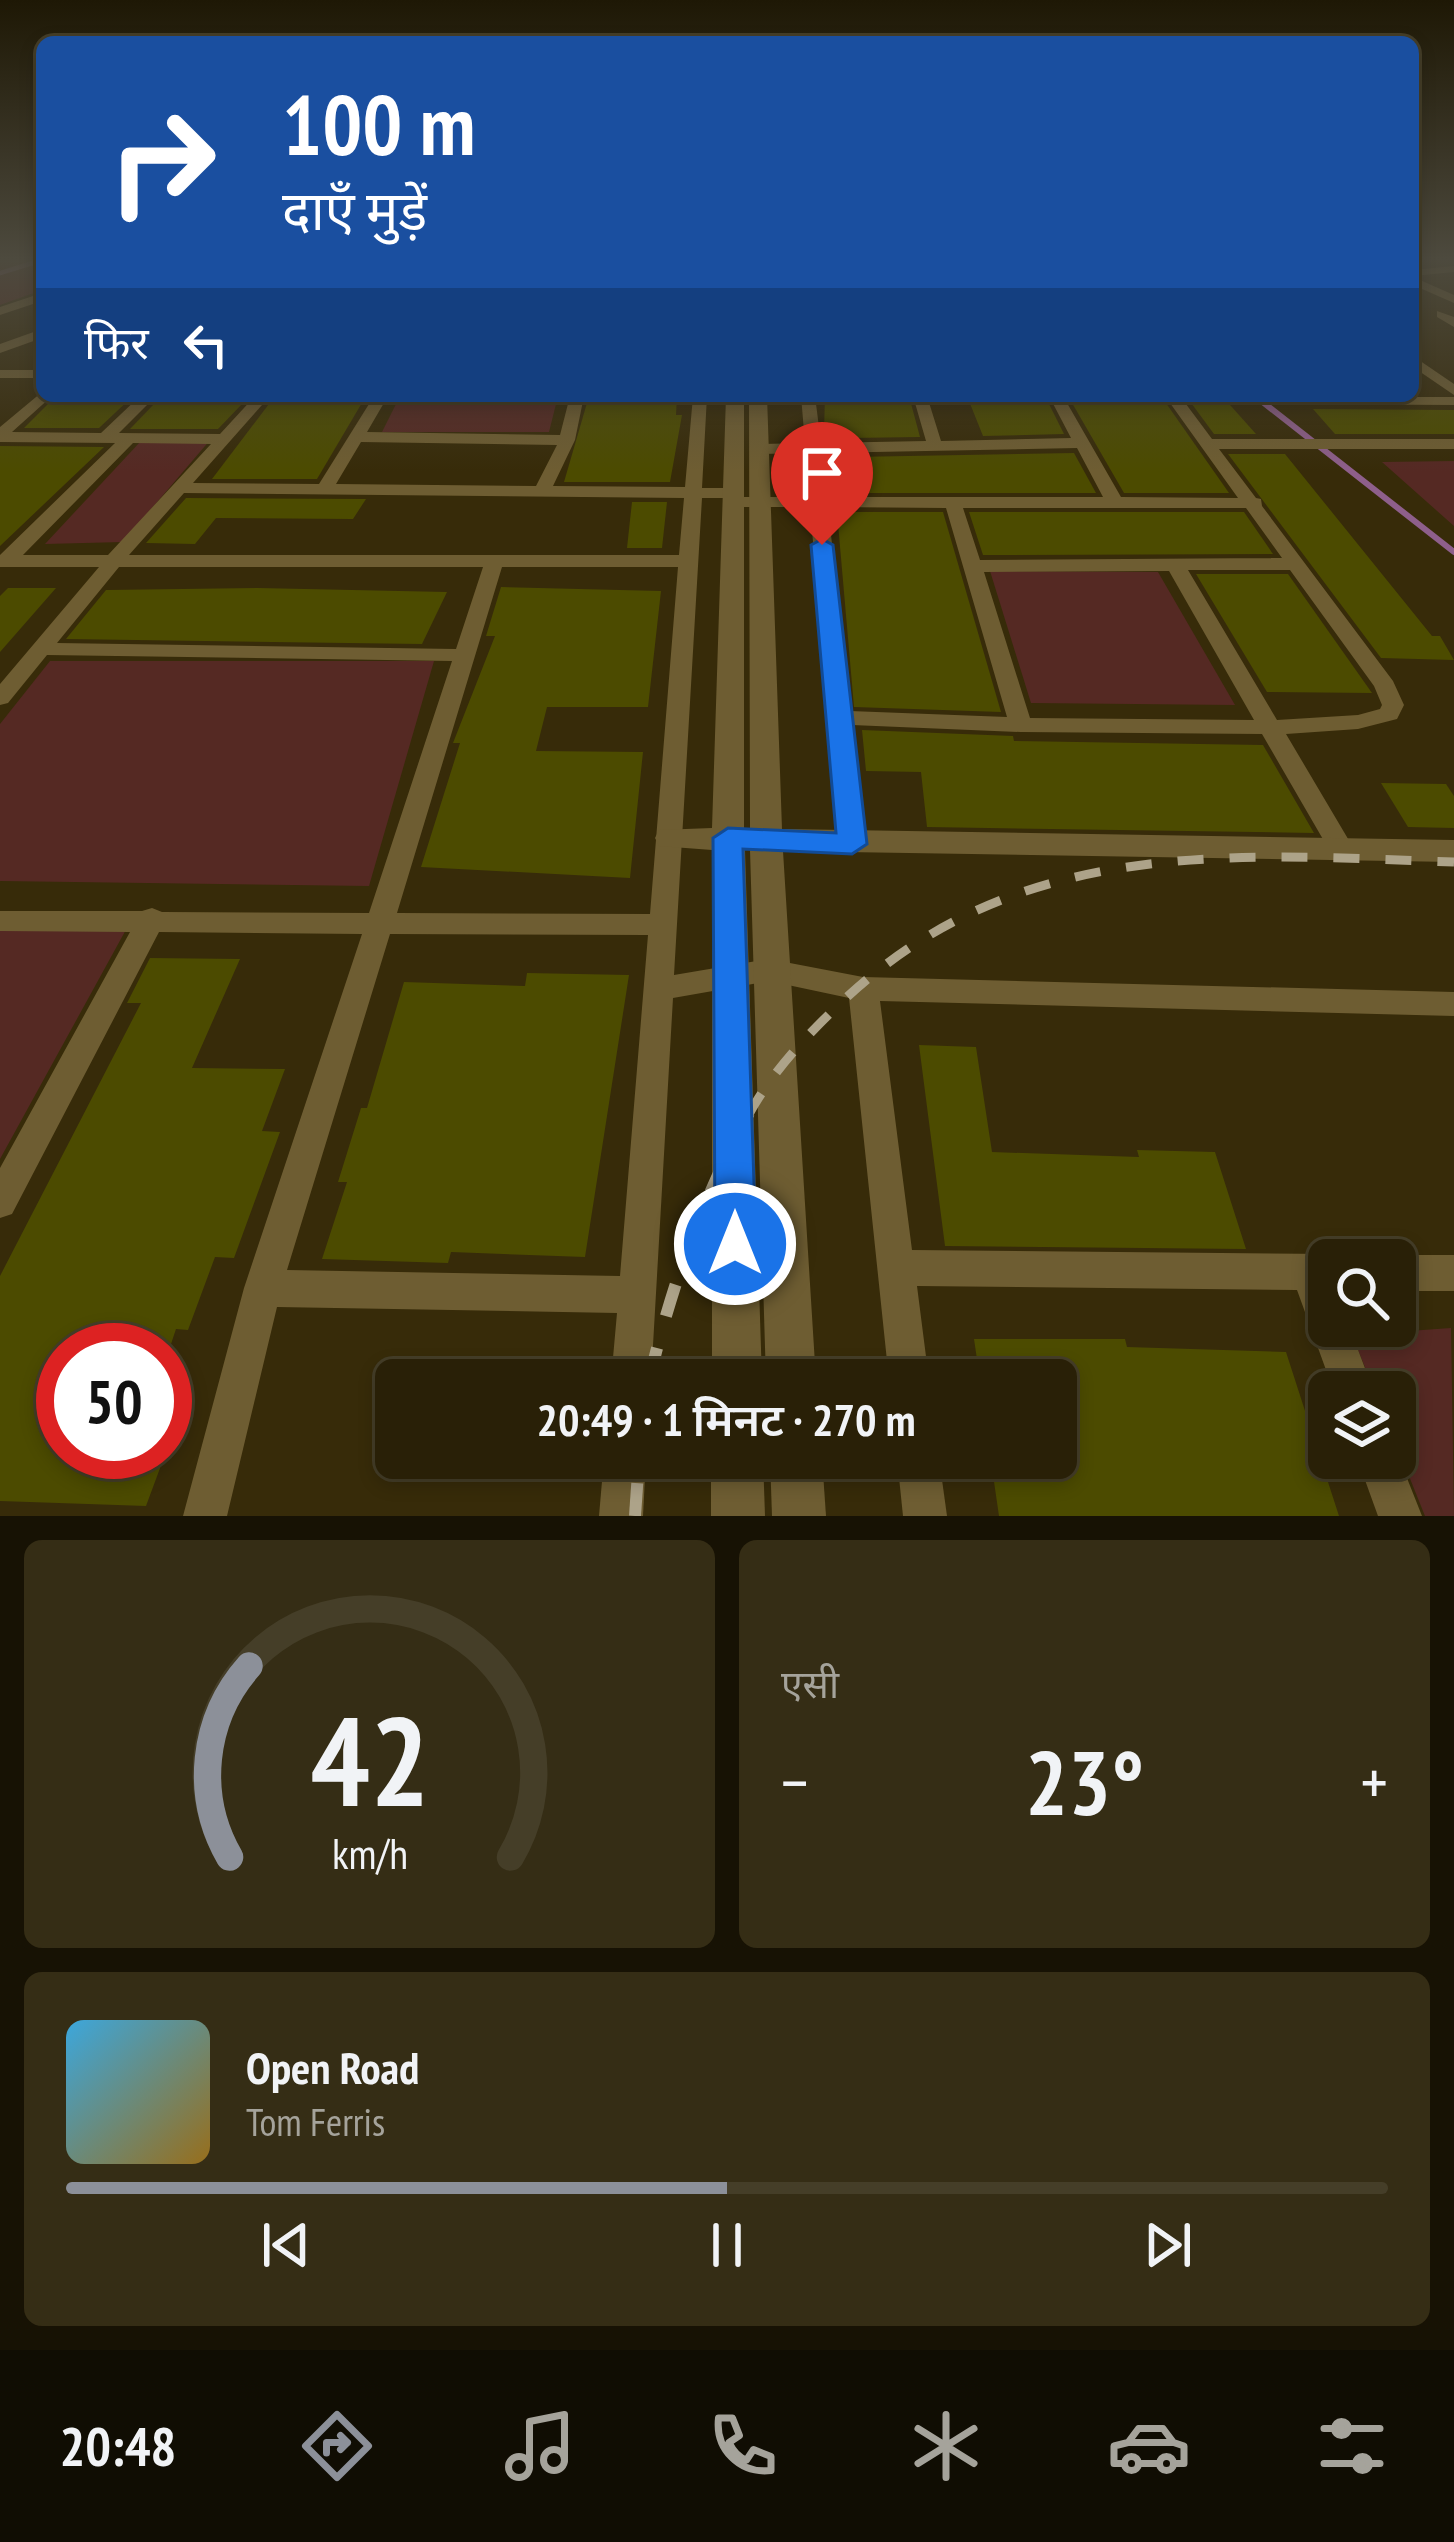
<!DOCTYPE html>
<html lang="hi">
<head>
<meta charset="utf-8">
<style>
  body { margin:0; font-family:"PT Sans Narrow","Noto Sans Devanagari",sans-serif; background:#352d15; color:#f1f3f6; height:100vh; display:flex; flex-direction:column; font-size:45px; white-space:nowrap }
  * { box-sizing:border-box; margin:0 }
  p { font-size:39px; color:#a5a39b }
  .icon { flex:none; width:66px; height:66px; fill:none; stroke:currentColor; stroke-width:2; stroke-linecap:round; stroke-linejoin:round }
  .map { position:relative; height:1516px; overflow:hidden }
  .drawer { display:flex; flex-direction:column; gap:24px; padding:24px; background:#171204; flex:1 }
  .drawer>* { flex:none }
  .top-card { position:absolute; left:36px; top:36px; width:1383px; height:366px; border-radius:18px; box-shadow:0 6px 18px #0003,0 0 0 3px #453e28; background:#1a4fa0; color:#fff; overflow:hidden }
  .controls { position:absolute; left:1308px; top:1239px; display:grid; gap:24px }
  .controls a { display:grid; place-items:center; width:108px; height:108px; border-radius:18px; background:#292007; box-shadow:0 6px 18px #0003,0 0 0 3px #453e28; font-size:60px }
  .speed { position:absolute; left:36px; top:1323px; display:flex; gap:24px; font-size:60px; font-weight:700; text-align:center }
  .speed>* { display:grid; place-content:center; width:156px; height:156px; border-radius:50%; background:#292007; box-shadow:0 6px 18px #0003,0 0 0 3px #453e28; line-height:1 }
  .speed .limit { border:18px solid #d22; background:#fff; color:#111 }
  .pin { position:absolute; display:grid; place-items:center; width:102px; height:102px; color:#fff; margin:-123px -51px; border-radius:50% 50% 50% 0; rotate:-45deg; box-shadow:0 0 12px #0007 }
  .pin .icon { rotate:45deg }
  .me { position:absolute; width:132px; margin:-66px; rotate:0deg; stroke-linejoin:round; filter:drop-shadow(0 0 9px #0008) }
  .turn { display:flex; align-items:center; gap:42px; height:252px; padding:0 48px; font-size:54px }
  .turn .icon { width:156px; height:156px; stroke-width:2.5 }
  .turn b { display:block; font-size:84px; line-height:102px }
  .then { display:flex; align-items:center; height:114px; padding:0 48px; background:#0003; gap:24px; font-size:45px }
  .big { font-size:90px; font-weight:600; line-height:1.1 }
  .drawer .card { flex:1; display:flex; flex-direction:column; justify-content:center; gap:18px; min-width:0; padding:0 42px; border-radius:18px; background:#352d15 }
  .drawer .dial { align-items:center; gap:0 }
  .dial svg { height:312px; overflow:visible; fill:none; stroke:#453e28; stroke-width:7; stroke-linecap:round; text-anchor:middle }
  .dial text { fill:#f1f3f6; stroke:none }
  .song { display:flex; align-items:center; gap:36px }
  .cover { width:144px; height:144px; border-radius:18px; background:linear-gradient(135deg,hsl(200 70% 55%),hsl(40 70% 35%)) }
  .played { height:12px; border-radius:6px; background:linear-gradient(90deg,#8c9099 50%,#453e28 50%) }
  .keys { display:flex; justify-content:space-around; direction:ltr }
  .heat { display:flex; justify-content:space-between; align-items:center; font-size:66px; direction:ltr }
  .drawer .tiles { flex:1; display:grid; gap:24px; grid-template-columns:1fr 1fr }
  .card:last-child { grid-column:span 2 }
  .trip { position:absolute; left:375px; top:1359px; width:702px; height:120px; border-radius:18px; background:#292007; box-shadow:0 6px 18px #0003,0 0 0 3px #453e28; font-weight:600; line-height:120px; text-align:center }
  .tabs { display:flex; height:192px; justify-content:space-around; align-items:center; background:#100d03; color:#a5a39b }
  .tabs .icon { width:84px; height:84px }
  .tabs .selected { color:#8c9099 }
  .tabs b { font-size:54px; color:#f1f3f6 }
  .map>svg:first-child { display:block }
</style>
</head>
<body>
<div class="map">
<svg width="1454" height="1516" viewBox="0 0 1454 1516">
  <rect width="100%" height="100%" fill="#372b09"/>
  <g fill="#552923">
    <polygon points="0,259 42,259 42,290 0,305"/>
    <polygon points="400,396 558,396 549,432 382,432"/>
    <polygon points="211,439 123,542 45,544 141,441"/>
    <polygon points="1454,461 1454,526 1382,462"/>
    <polygon points="990,571 1158,572 1235,705 1031,703"/>
    <polygon points="50,661 434,661 369,886 0,881 0,724"/>
    <polygon points="128,926 0,1159 0,931"/>
    <polygon points="1451,1328 1454,1516 1425,1516 1395,1441 1395,1392 1375,1392 1352,1335"/>
  </g>
  <g fill="none" stroke-linecap="round" stroke-linejoin="round">
    <polyline stroke="#8e5f8b" stroke-width="4.5" points="0,273 42,260"/>
    <polyline stroke="#8e5f8b" stroke-width="6" points="1255,396 1454,552"/>
  </g>
  <g fill="#4c4b00">
    <polygon points="56,396 133,396 99,428 24,428"/>
    <polygon points="275,396 366,396 317,479 212,479"/>
    <polygon points="589,396 677,396 676,415 682,415 670,482 564,482"/>
    <polygon points="825,396 909,396 920,437 850,438 849,430 824,430"/>
    <polygon points="967,396 1045,396 1064,434 983,436"/>
    <polygon points="1068,396 1161,396 1229,493 1124,493"/>
    <polygon points="1186,396 1222,396 1256,434 1214,434"/>
    <polygon points="156,402 242,404 218,429 130,429"/>
    <polygon points="1313,409 1454,410 1454,434 1335,434"/>
    <polygon points="0,446 104,447 0,546"/>
    <polygon points="1074,453 1096,493 857,493 852,457"/>
    <polygon points="1228,454 1285,454 1432,636 1440,636 1454,660 1381,658"/>
    <polygon points="186,498 366,499 353,519 216,518 195,544 146,543"/>
    <polygon points="632,502 667,502 662,548 627,548"/>
    <polygon points="837,512 943,512 1001,712 854,707"/>
    <polygon points="969,512 1244,512 1273,554 983,555"/>
    <polygon points="1196,574 1288,574 1372,693 1267,692"/>
    <polygon points="501,587 661,591 648,707 547,707 536,751 643,752 630,878 421,867 460,743 453,743 495,636 486,636"/>
    <polygon points="8,588 56,588 0,652 0,596"/>
    <polygon points="258,588 447,592 422,644 66,639 106,590"/>
    <polygon points="862,730 1013,736 1014,741 1263,745 1314,833 927,827 921,772 866,771"/>
    <polygon points="1381,783 1446,784 1454,796 1454,828 1408,827"/>
    <polygon points="150,958 240,959 192,1068 285,1069 262,1131 280,1132 234,1258 215,1257 188,1330 176,1329 169,1350 63,1350 63,1452 166,1452 146,1506 0,1501 0,1276 141,1003 127,1003"/>
    <polygon points="527,973 629,975 585,1257 451,1252 448,1263 322,1259 347,1182 338,1182 361,1108 367,1108 404,982 525,986"/>
    <polygon points="919,1045 976,1047 992,1152 1139,1157 1137,1150 1215,1152 1246,1249 945,1246"/>
    <polygon points="974,1339 1125,1339 1127,1347 1286,1352 1339,1516 999,1516 991,1461 1056,1462 1056,1380 980,1380"/>
  </g>
  <g fill="none" stroke-linecap="round" stroke-linejoin="round">
    <g fill="#6e5d32" fill-rule="evenodd">
      <polygon points="1454,266 1454,272 1413,276 1413,270"/>
      <polygon points="1413,277 1454,295 1454,303 1413,285"/>
      <polygon points="42,293 42,301 0,315 0,307"/>
      <polygon points="1437,311 1454,317 1454,327 1437,317"/>
      <polygon points="42,329 42,338 0,353 0,344"/>
      <polygon points="1413,356 1454,384 1454,395 1413,367"/>
      <rect x="0" y="370" width="42" height="8"/>
      <path d="M42,392v4h10l-40,36 89,1 39,-37h16l-37,37 101,1 35,-38h15l-77,87 126,1 55,-88h14l-21,36 193,3 10,-39h14l-9,44 -22,46 132,1 8,-91h14l-5,92h31l9,5 -9,5h-31l-28,477 95,-16 94,18 591,15v24l-574,-15 32,249 417,4 13,6h-13v66h20l25,66h-40l-37,-102 -380,-4 12,94h-40l-40,-382 -80,-17 -96,17 -22,382h-40l6,-67 -340,-6 -50,209h-44l61,-228 118,-354 -203,-2 -147,282 -12,4v-50l130,-236 -130,-1v-20h142l10,-3 10,4 207,1 83,-252 -405,-6 -39,48 -8,2v-21l99,-117h-99v-12l115,-112 -115,-1v-15zM361,442l196,3 -21,41 -200,-2zM133,443l78,1 -103,111h-85zM184,493l500,5 -5,57h-550zM119,567h364l-27,82 -399,-6zM502,567h176l-28,347 -253,-1zM390,934l258,1 -28,341 -333,-6z"/>
      <path d="M801,396h14l6,47 105,-2 -13,-45h14l14,45 130,-3 -22,-42h14l58,101 117,1 -73,-102h15l32,43h242v10h-235l37,49 5,1 1,7 131,175 11,24 -7,14 -39,10 -72,5 71,120 -4,6h-18l-73,-126 -241,-2 -169,-7 13,119 -4,6h-18l-4,-6 -29,-337h-69l-9,-5 9,-5h68l-4,-44 -46,1 -8,-5 8,-5 46,-1zM1077,448l26,49h-276l-5,-44zM828,507l118,1 61,209 -157,-6zM963,508h283l36,50 -302,2zM1188,570h102l84,116 8,19 -2,4 -22,6 -81,5zM1169,571l85,149 -224,-2 -46,-146z"/>
      <polygon points="1283,397 1454,397 1454,405 1278,404 1278,398"/>
      <polygon points="1395,1255 1454,1255 1454,1291 1395,1291 1395,1260 1382,1260"/>
      <polygon points="1395,1448 1399,1458 1422,1516 1378,1516 1357,1458 1395,1458"/>
      <polygon points="604,1458 646,1458 643,1516 599,1516"/>
      <polygon points="897,1458 939,1458 947,1516 903,1516"/>
    </g>
    <g fill="#6e5d32" fill-rule="evenodd">
      <polygon points="726,396 744,396 744,828 750,828 749,396 767,396 782,829 1454,840 1454,862 783,851 816,1380 766,1380 750,850 745,850 762,1380 712,1380 712,850 659,846 655,838 659,830 712,828"/>
      <polygon points="711,1458 763,1458 765,1516 711,1516"/>
      <polygon points="770,1458 822,1458 826,1516 772,1516"/>
    </g>
    <path stroke="#ada389" stroke-width="9" stroke-dasharray="26 26" stroke-linecap="butt" d="M748,1116c24,-45 62,-84 99,-119 175,-161 386,-143 607,-135"/>
    <g stroke="#ada389" stroke-width="12" stroke-dasharray="33 33" stroke-linecap="butt">
      <path d="M649,1380c23,-96 53,-180 100,-267"/>
      <polyline points="635,1516 639,1458"/>
    </g>
  </g>
  <linearGradient id="sky" x2="0" y2="1"><stop stop-color="#1e1805"/><stop offset="0.55" stop-color="#4d4a3e"/><stop offset="1" stop-color="#4d4a3e" stop-opacity="0"/></linearGradient>
  <rect width="1454" height="471" fill="url(#sky)"/>
  <polygon fill="#1a73e8" stroke="#114b97" stroke-width="3" points="822,539 833,545 867,844 852,854 743,849 756,1244 750,1258 735,1264 721,1258 715,1244 713,838 728,828 836,833 811,545"/>
</svg>
<div class="controls">
<a><svg class="icon" aria-label="search" viewBox="0 0 24 24"><circle cx="10" cy="10" r="6"/><path d="M15 15l6 6"/></svg></a>
<a><svg class="icon" aria-label="layers" viewBox="0 0 24 24"><path d="M12 4l9 5-9 5-9-5zM3 14l9 5 9-5"/></svg></a>
</div>
<div class="speed"><div class="limit">50</div></div>
<div class="pin" style="left:822px;top:545px;background:#d93025"><svg class="icon" aria-label="arrive" viewBox="0 0 24 24"><path d="M6 21V4h12l-3 4 3 4H6"/></svg></div>
<svg class="me" style="left:735px;top:1244px" viewBox="-20 -20 40 40"><circle r="17" fill="#1a73e8" stroke="#fff" stroke-width="3"/><path d="M0-11L8 9 0 5-8 9z" fill="#fff"/></svg>
<div class="trip">20:49 · 1 मिनट · 270 m</div>
<div class="top-card">
<div class="turn"><svg class="icon" aria-label="right" viewBox="0 0 24 24"><path d="M7 20v-9h11M14 6l5 5-5 5"/></svg><div><b>100 m</b>दाएँ मुड़ें</div></div>
<div class="then">फिर<svg class="icon" aria-label="left" viewBox="0 0 24 24"><path d="M17 20v-9H6M10 6l-5 5 5 5"/></svg></div>
</div>
</div>
<section class="drawer">
<div class="tiles">
<div class="card dial"><svg viewBox="0 0 100 80">
<path d="M14 69A42 42 0 1 1 86 69"/>
<path d="M14 69A42 42 0 0 1 19 20" stroke="#8c9099"/>
<text x="50" y="56" font-size="32" font-weight="700">42</text>
<text x="50" y="72" font-size="11">km/h</text>
</svg></div>
<div class="card"><p>एसी</p>
<div class="heat"><a>−</a><b class="big">23°</b><a>+</a></div>
</div>
<div class="card">
<div class="song"><i class="cover"></i><div><b>Open Road</b><p>Tom Ferris</p></div></div>
<div class="played"></div>
<div class="keys"><svg class="icon" aria-label="previous" viewBox="0 0 24 24"><path d="M18 5L8 12l10 7zM5 5v14"/></svg><svg class="icon" aria-label="pause" viewBox="0 0 24 24"><path d="M8 5v14M16 5v14"/></svg><svg class="icon" aria-label="next" viewBox="0 0 24 24"><path d="M6 5l10 7-10 7zM19 5v14"/></svg></div>
</div>
</div>
</section>
<nav class="tabs">
<b>20:48</b>
<svg class="icon selected" aria-label="directions" viewBox="0 0 24 24"><path d="M12 3l9 9-9 9-9-9zM9 14v-3h6M13 9l2 2-2 2"/></svg>
<svg class="icon" aria-label="music" viewBox="0 0 24 24"><path d="M9 18V5l10-2v13"/><circle cx="6" cy="18" r="3"/><circle cx="16" cy="16" r="3"/></svg>
<svg class="icon" aria-label="phone" viewBox="0 0 24 24"><path d="M5 4h4l2 5-3 2q2 4 5 5l2-3 5 2v4C11 20 4 13 5 4z"/></svg>
<svg class="icon" aria-label="climate" viewBox="0 0 24 24"><path d="M12 3v18M4 7l16 10M4 17L20 7"/></svg>
<svg class="icon" aria-label="car" viewBox="0 0 24 24"><path d="M5 17H2v-5l4-1 3-4h7l3 4 3 1v5h-3M9 17h6M6 11h13"/><circle cx="7" cy="17" r="2"/><circle cx="17" cy="17" r="2"/></svg>
<svg class="icon" aria-label="filters" viewBox="0 0 24 24"><path d="M4 7h16M4 17h16"/><circle cx="9" cy="7" r="2"/><circle cx="15" cy="17" r="2"/></svg>
</nav>
</body>
</html>
